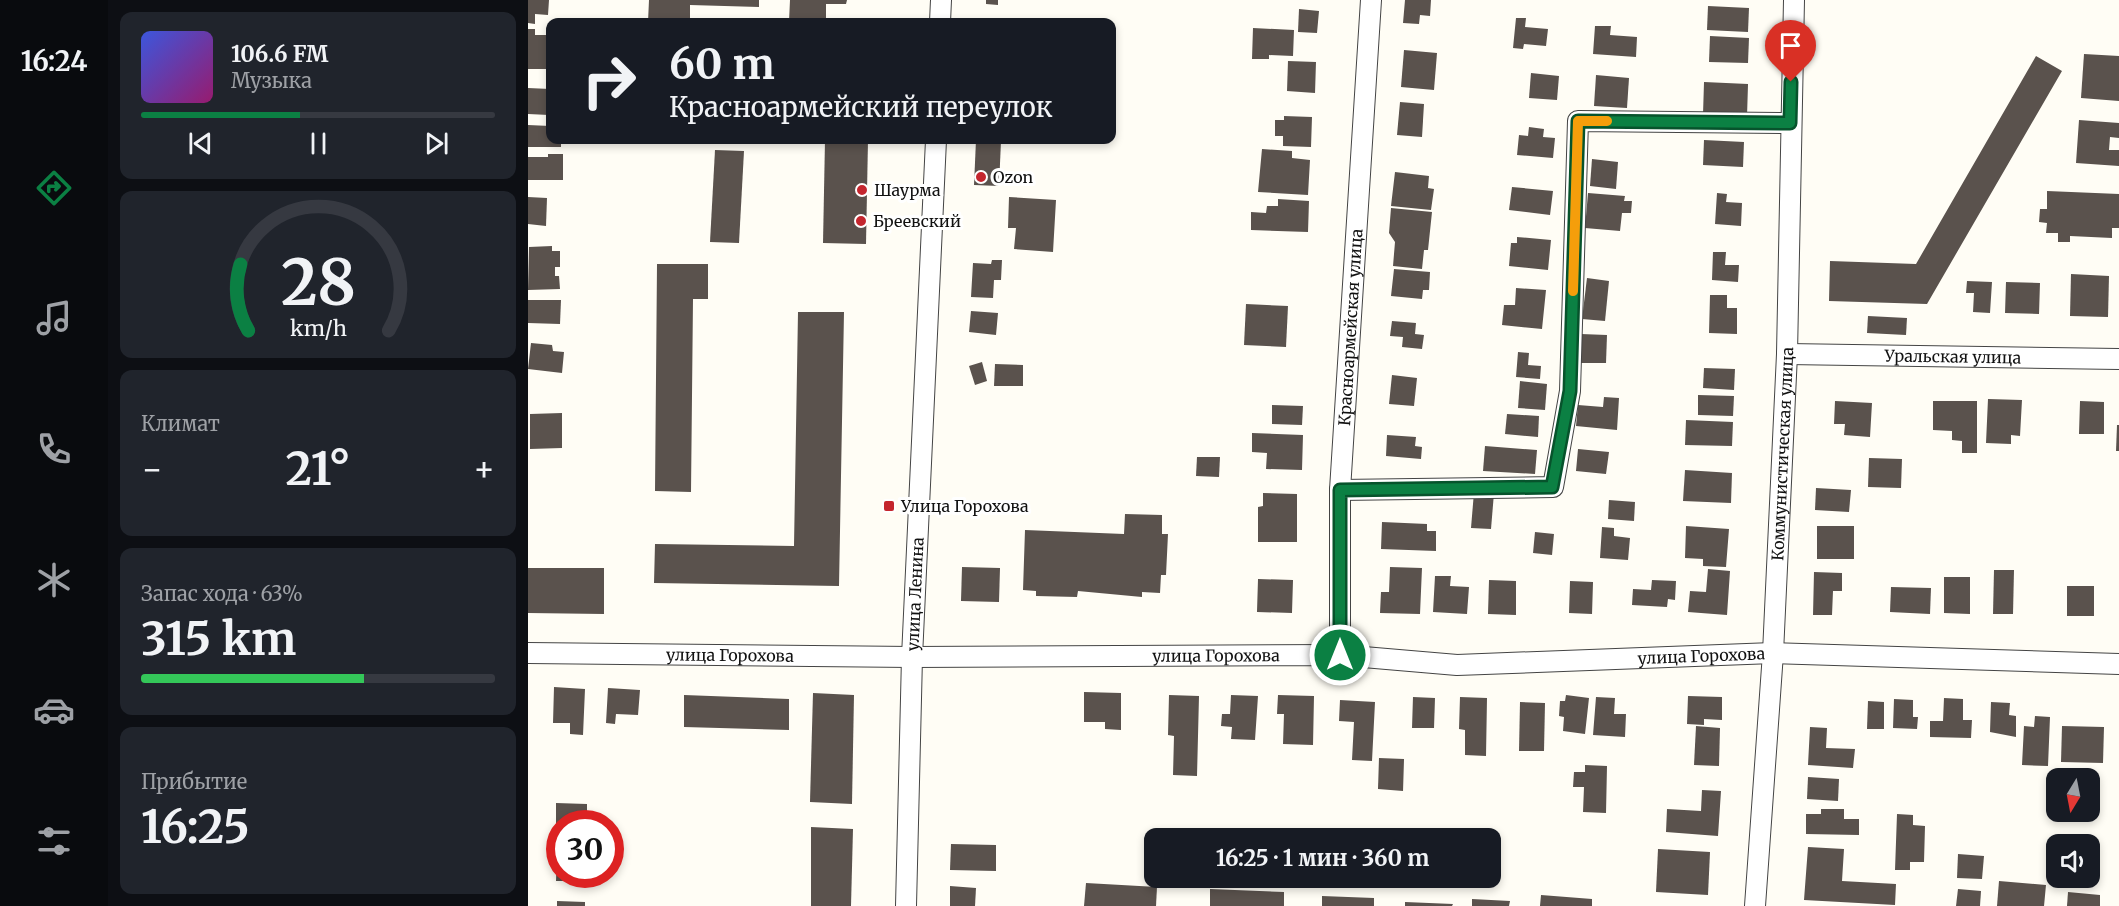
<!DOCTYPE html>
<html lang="ru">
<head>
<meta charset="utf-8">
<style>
  body { margin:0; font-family:Merriweather,serif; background:#20242c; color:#f1f3f6; height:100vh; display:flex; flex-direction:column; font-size:22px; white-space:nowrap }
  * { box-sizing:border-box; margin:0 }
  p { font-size:20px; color:#9ea1a6 }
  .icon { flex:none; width:33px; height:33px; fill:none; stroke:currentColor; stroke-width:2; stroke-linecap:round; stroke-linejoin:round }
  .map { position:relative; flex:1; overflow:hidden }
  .sheet { display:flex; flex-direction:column; gap:12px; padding:12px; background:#0d0f14; width:420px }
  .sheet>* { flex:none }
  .guide { position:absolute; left:18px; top:18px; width:570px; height:126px; border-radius:12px; box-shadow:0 3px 9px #0003; background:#171b24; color:#f1f3f6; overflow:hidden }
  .needle { width:39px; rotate:190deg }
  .fabs { position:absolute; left:1518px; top:768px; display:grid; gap:12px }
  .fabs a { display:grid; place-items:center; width:54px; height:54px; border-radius:12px; background:#171b24; box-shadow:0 3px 9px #0003; font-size:30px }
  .speed { position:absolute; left:18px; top:810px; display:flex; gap:12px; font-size:30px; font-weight:700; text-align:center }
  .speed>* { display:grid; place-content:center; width:78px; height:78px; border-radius:50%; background:#171b24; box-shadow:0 3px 9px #0003; line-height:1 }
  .speed .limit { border:9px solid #d22; background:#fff; color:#111 }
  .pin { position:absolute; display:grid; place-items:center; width:51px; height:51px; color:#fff; margin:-62px -26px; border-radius:50% 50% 50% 0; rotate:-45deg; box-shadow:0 0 6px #0007 }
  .pin .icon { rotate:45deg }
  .me { position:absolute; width:66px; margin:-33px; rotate:0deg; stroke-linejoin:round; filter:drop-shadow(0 0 4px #0008) }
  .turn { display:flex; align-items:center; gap:21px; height:126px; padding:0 24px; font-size:27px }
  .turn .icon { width:78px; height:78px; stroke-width:2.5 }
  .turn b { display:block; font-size:42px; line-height:51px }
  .big { font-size:45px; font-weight:700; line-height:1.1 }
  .sheet .card { flex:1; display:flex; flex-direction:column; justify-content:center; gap:9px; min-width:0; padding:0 21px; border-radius:12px; background:#20242c }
  .sheet .dial { align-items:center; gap:0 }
  .dial svg { height:156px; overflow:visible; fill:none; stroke:#363941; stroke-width:7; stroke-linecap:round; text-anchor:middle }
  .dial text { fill:#f1f3f6; stroke:none }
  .song { display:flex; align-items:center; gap:18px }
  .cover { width:72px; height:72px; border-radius:9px; background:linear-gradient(135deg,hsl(230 70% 55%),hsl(320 70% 35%)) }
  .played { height:6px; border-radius:3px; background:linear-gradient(90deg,#0b8043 45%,#363941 45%) }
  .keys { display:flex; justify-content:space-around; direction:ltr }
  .heat { display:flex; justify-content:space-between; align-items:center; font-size:33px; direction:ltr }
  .charge { height:9px; border-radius:4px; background:linear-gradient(90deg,#34c759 63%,#363941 0) }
  .trip { position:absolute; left:616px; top:828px; width:357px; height:60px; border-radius:12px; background:#171b24; box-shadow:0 3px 9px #0003; font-weight:700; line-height:60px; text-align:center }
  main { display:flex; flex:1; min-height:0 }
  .tabs { display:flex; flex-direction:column; width:108px; justify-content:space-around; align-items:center; background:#090b0e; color:#9ea1a6 }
  .tabs .icon { width:42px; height:42px }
  .tabs .selected { color:#0b8043 }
  .tabs b { font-size:27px; color:#f1f3f6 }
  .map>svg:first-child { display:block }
</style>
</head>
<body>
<main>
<nav class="tabs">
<b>16:24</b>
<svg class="icon selected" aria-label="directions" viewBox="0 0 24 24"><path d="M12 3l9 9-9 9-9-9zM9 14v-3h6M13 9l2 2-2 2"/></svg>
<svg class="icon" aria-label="music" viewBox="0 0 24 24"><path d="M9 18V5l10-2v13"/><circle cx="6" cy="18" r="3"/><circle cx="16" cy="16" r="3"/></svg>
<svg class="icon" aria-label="phone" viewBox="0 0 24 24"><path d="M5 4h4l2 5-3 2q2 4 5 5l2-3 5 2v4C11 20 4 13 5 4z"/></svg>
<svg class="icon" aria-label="climate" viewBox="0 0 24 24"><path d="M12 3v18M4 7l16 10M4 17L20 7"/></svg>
<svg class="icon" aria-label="car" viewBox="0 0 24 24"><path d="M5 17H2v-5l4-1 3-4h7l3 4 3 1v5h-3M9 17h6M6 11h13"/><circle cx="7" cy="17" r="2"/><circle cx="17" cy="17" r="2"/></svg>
<svg class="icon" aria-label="filters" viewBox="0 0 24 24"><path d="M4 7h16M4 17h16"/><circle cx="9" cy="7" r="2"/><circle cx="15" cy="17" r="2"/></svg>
</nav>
<section class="sheet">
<div class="card">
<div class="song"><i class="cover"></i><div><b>106.6 FM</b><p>Музыка</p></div></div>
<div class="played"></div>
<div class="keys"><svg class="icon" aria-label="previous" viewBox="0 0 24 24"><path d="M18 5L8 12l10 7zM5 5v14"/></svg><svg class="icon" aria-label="pause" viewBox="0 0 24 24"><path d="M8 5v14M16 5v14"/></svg><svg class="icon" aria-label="next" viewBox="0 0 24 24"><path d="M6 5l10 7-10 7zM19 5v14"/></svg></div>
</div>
<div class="card dial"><svg viewBox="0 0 100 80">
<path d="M14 69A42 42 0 1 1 86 69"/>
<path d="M14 69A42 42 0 0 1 10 35" stroke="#0b8043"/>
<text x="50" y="56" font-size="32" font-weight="700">28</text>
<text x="50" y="72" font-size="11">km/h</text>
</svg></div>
<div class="card"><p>Климат</p>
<div class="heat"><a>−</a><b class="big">21°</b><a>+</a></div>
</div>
<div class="card"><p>Запас хода · 63%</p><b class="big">315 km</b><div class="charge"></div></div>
<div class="card"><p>Прибытие</p><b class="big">16:25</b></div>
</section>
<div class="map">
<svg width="1591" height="906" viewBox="0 0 1591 906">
  <rect width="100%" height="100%" fill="#fffdf5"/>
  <g fill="#5a524d">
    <polygon points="0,0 21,0 20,15 7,14 7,24 0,23"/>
    <polygon points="121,0 231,0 231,7 162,5 162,22 120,22"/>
    <polygon points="262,0 319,0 318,4 298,4 298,22 261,22"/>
    <polygon points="458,0 470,0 470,5 458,4"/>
    <polygon points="877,0 903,0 902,16 892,15 891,24 875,23"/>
    <polygon points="1180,6 1221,8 1220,32 1179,30"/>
    <polygon points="771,9 791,11 789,33 770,32"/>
    <polygon points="988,18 998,18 997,27 1020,29 1018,46 996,44 995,49 985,48"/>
    <polygon points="1067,26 1083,26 1082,35 1109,37 1108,57 1065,54"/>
    <polygon points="725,28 766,30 765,56 741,55 741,59 724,59"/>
    <polygon points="0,29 7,29 7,35 22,35 22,69 0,69"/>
    <polygon points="1182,36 1221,38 1220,63 1181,62"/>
    <polygon points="876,50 909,53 906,90 873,87"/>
    <polygon points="1556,54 1591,56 1591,101 1553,98"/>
    <polygon points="1508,56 1534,71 1399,304 1301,301 1302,261 1388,264"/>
    <polygon points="760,61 788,62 787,93 759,91"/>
    <polygon points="1003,73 1031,76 1029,100 1001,98"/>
    <polygon points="1068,75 1101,78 1099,108 1066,106"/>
    <polygon points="1176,82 1220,84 1219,116 1175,114"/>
    <polygon points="0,88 22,89 21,115 0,114"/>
    <polygon points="872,102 896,104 894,137 869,135"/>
    <polygon points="756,116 784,117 783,147 755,146 755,136 747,136 747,120 756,120"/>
    <polygon points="1551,120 1591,123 1591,138 1582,137 1581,150 1591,150 1591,166 1548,163"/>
    <polygon points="0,125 22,126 22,140 33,140 33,147 0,147"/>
    <polygon points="1001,127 1016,129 1015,137 1027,138 1025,158 989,155 991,135 1000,136"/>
    <polygon points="297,140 340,140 338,244 295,243"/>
    <polygon points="448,140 473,141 471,186 446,185"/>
    <polygon points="1176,140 1216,142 1215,167 1175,165"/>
    <polygon points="734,149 764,151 764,158 782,160 780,195 730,192"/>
    <polygon points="187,150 216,151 211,243 182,242"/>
    <polygon points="20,154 35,154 35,180 0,180 0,157 20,157"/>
    <polygon points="1064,159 1090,162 1088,189 1062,186"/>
    <polygon points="867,172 901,176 900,188 906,189 903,210 863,206"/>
    <polygon points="984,187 1025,191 1022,215 981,210"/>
    <polygon points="1519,191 1591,194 1591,228 1584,228 1584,238 1542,236 1542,242 1530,242 1530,233 1518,233 1519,223 1511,222 1512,209 1519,209"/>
    <polygon points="1060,193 1097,196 1096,201 1104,201 1103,213 1094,213 1092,231 1057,228"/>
    <polygon points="1189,193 1199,194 1198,202 1214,203 1213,226 1187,224"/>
    <polygon points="0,197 19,198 18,226 0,224"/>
    <polygon points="481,197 528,200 525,252 486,249 488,228 480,228"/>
    <polygon points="750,199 781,201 780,232 723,230 723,212 738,213 739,206 750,206"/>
    <polygon points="863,208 904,212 900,250 896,250 894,269 865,266 867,242 861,233"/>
    <polygon points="989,237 1023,240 1020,270 981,266 983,243 989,243"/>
    <polygon points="24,246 24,251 32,251 32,267 27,267 27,276 31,276 32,289 0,290 1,247"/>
    <polygon points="1185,252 1198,252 1197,265 1211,265 1210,282 1184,280"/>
    <polygon points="464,260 474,260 473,280 466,280 465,298 443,297 445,263 463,264"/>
    <polygon points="129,264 180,264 180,299 165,299 163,492 127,491"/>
    <polygon points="866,269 902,272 901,290 895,290 894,299 863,296"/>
    <polygon points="1543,274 1581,276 1580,317 1542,316"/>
    <polygon points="1059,278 1081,281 1077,321 1054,319"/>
    <polygon points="1439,281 1464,282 1462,313 1445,312 1446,293 1438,293"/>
    <polygon points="1478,282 1512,283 1511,314 1477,313"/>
    <polygon points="988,288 1018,290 1014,329 974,325 976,305 987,305"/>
    <polygon points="1182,295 1199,295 1199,308 1209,308 1209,334 1181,333"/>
    <polygon points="0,300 33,300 32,324 0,323"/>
    <polygon points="718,304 760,306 758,347 716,345"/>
    <polygon points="443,311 470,313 468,335 441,332"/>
    <polygon points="270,312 316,312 311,586 126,583 127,544 266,546"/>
    <polygon points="1340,316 1379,318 1378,335 1339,333"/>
    <polygon points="864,321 888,323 887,334 896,335 894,349 874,347 875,337 862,336"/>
    <polygon points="1053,334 1079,335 1078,363 1052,363"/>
    <polygon points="3,343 24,345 25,351 36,352 34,373 0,369"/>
    <polygon points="990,352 1001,353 1000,365 1013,366 1012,379 988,377"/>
    <polygon points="454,362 459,381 447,385 441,366"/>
    <polygon points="467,364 495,365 495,386 466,386"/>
    <polygon points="1176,368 1207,369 1206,390 1175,388"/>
    <polygon points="864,375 889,378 886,406 861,404"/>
    <polygon points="992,381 1019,384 1017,410 990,408"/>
    <polygon points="1170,395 1206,396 1205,416 1170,415"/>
    <polygon points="1076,397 1091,398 1089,430 1048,426 1050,405 1075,407"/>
    <polygon points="1460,399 1494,400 1492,436 1483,435 1483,444 1458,443"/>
    <polygon points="1307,401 1344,403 1342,437 1316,435 1317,424 1306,424"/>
    <polygon points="1405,401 1449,401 1449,453 1434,453 1434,441 1424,440 1424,431 1405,430"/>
    <polygon points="1552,401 1576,402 1576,434 1551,434"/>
    <polygon points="744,405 775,406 774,425 744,424"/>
    <polygon points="34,413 34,448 2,449 2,414"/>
    <polygon points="979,414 1011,416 1010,437 977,434"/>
    <polygon points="1158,420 1205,422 1204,446 1157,445"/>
    <polygon points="1589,425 1591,425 1591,451 1588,451"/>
    <polygon points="724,433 775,435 774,470 738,469 739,453 724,452"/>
    <polygon points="859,435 888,437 887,446 894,447 893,459 858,456"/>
    <polygon points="957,446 1009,450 1007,474 955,471"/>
    <polygon points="1050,449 1081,452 1078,474 1048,471"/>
    <polygon points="669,457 692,457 691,477 668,476"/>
    <polygon points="1341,458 1374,459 1373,488 1340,487"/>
    <polygon points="1157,470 1204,473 1203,503 1155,501"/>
    <polygon points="1288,488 1323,490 1321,512 1287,510"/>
    <polygon points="946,492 966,493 963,529 943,528"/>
    <polygon points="735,493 769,494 769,542 730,542 730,507 735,506"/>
    <polygon points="1081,500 1107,502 1106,521 1080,519"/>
    <polygon points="597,514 634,515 634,534 640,534 638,575 633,575 632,593 614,592 614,597 550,591 549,597 508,596 508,591 495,590 497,530 596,534"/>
    <polygon points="854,522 899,524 899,531 908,531 908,551 853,549"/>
    <polygon points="1158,526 1201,529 1198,567 1175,566 1175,559 1157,558"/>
    <rect x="1289" y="526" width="37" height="33"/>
    <polygon points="1074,527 1086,528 1086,536 1102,538 1100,560 1072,558"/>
    <polygon points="1007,532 1026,534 1024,555 1005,553"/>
    <polygon points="434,567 472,568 471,602 433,601"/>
    <polygon points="862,567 894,568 892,614 852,613 853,592 861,592"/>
    <polygon points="0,568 76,568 76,614 0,613"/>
    <polygon points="1180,569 1202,571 1199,615 1160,612 1162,591 1178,592"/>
    <polygon points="1466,570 1486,570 1485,614 1465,614"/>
    <polygon points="1286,572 1314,573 1314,591 1305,591 1304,615 1285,615"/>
    <polygon points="907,576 923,576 922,586 941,587 939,614 905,612"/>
    <polygon points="1416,577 1442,577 1442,614 1416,613"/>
    <polygon points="730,579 765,580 764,613 729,612"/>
    <polygon points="961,580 988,581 988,615 960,614"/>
    <polygon points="1124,580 1148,581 1147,600 1140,599 1139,607 1104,605 1105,589 1123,590"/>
    <polygon points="1042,581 1065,582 1064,614 1041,613"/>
    <rect x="1539" y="586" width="27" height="30"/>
    <polygon points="1363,587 1403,588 1402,614 1362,612"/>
    <polygon points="26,687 57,689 55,735 42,734 42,723 25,723"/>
    <polygon points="80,688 112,690 110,715 88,714 87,724 78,723"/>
    <polygon points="556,692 593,693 593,730 577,729 577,722 556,722"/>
    <polygon points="285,693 326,695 324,804 282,802"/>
    <polygon points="156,695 261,699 261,730 156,727"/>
    <polygon points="641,695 671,696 669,776 645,775 646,736 640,735"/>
    <polygon points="703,695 730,696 727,740 703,739 704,727 693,726 694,714 702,714"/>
    <polygon points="750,695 786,696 785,745 755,744 756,714 749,714"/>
    <polygon points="1038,695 1061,698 1057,734 1035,731 1036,717 1031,716 1032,701 1037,701"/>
    <polygon points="1160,696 1194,697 1194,720 1176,719 1176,725 1159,724"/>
    <polygon points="885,697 907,698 906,728 884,728"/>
    <polygon points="932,697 959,698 958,756 937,755 937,730 931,729"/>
    <polygon points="1068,697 1087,698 1086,714 1098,714 1097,737 1065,735"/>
    <polygon points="1416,698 1435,699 1435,720 1444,720 1443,738 1402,737 1402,721 1415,721"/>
    <polygon points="1366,699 1385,700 1385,717 1390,717 1389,729 1365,728"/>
    <polygon points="812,700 847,702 844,761 824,760 826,722 811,721"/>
    <polygon points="1340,701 1356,702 1356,729 1339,729"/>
    <polygon points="992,702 1017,703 1016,751 991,751"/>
    <polygon points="1463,702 1482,703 1481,715 1488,716 1488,737 1462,732"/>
    <polygon points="1507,716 1522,717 1520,766 1494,765 1496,726 1506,727"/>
    <polygon points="1168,726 1192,728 1191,766 1166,765"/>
    <polygon points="1534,726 1576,727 1575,763 1533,762"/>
    <polygon points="1282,727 1299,728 1298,748 1327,749 1325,768 1280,765"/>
    <polygon points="851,758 876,759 875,791 850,789"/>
    <polygon points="1057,765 1079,766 1078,813 1055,812 1056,787 1045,787 1046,772 1057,772"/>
    <polygon points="1280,777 1311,779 1310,801 1279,799"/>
    <polygon points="1174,790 1193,791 1190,836 1138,832 1139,809 1173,811"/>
    <polygon points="28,803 59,804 59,824 32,824 32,834 28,834"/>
    <polygon points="1293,809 1316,809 1316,819 1331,819 1331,835 1278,834 1278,814 1293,814"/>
    <polygon points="1369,814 1385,815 1385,825 1397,826 1396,862 1382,862 1382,870 1367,870"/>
    <polygon points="283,827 325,829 323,906 283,906"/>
    <polygon points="935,830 958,831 958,838 934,838"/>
    <polygon points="423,844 468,845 468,871 422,870"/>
    <polygon points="1280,847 1316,849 1314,881 1368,884 1367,905 1276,900"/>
    <polygon points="1130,849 1182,852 1180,895 1128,892"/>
    <polygon points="29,853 32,853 32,874 57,874 57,881 28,881"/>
    <polygon points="1430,854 1456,856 1454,879 1429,878"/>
    <polygon points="1471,881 1518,885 1516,906 1469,906"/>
    <polygon points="558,883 629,887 628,906 556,906"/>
    <polygon points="422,886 448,888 447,906 422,906"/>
    <polygon points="682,889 756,892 756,906 682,906"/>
    <polygon points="1430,889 1453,891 1452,906 1428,906"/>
    <polygon points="1540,892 1572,895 1572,906 1539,906"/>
    <polygon points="1013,895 1064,899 1064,906 1012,906"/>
    <polygon points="794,896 846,898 846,906 794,906"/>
    <polygon points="944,899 982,901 981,906 944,906"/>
    <polygon points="29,901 57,902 57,906 29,906"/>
    <polygon points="877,902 925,904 924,906 877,906"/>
  </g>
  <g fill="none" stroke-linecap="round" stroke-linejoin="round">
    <g stroke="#444" stroke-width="22">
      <g id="minor">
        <polyline points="412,22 413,0"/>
        <path id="s1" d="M1259,354l332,5"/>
        <polyline points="812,490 1025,487 1042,391 1050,121 1262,123"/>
        <path id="s2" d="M0,653l384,4 428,-2 117,10 316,-12 346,11"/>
        <path id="s3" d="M812,655v-165l31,-490"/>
        <path id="s4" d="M378,906l6,-249 24,-517"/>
        <path id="s5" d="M1227,906l18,-253 14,-299 7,-354"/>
      </g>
    </g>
    <use href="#minor" stroke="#fff" stroke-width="20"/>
  </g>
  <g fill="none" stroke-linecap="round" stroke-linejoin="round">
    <g stroke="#07532c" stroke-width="15">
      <polyline id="route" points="812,655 812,490 1024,487 1042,391 1050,121 1262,123 1263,82"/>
    </g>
    <use href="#route" stroke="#0b8043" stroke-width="10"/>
    <polyline stroke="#f59e0b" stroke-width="10" points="1045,291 1050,121 1079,121"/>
  </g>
  <g fill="#c4262e" stroke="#fff" stroke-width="2">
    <circle cx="453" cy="177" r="6"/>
    <circle cx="334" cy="190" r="6"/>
    <circle cx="333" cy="221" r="6"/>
    <rect x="355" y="500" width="12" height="12" rx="3"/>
  </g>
  <g text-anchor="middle" stroke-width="6" stroke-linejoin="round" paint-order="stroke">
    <g font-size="16" fill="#111" stroke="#fff" text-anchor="start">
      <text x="465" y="183">Ozon</text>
      <text x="346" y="196">Шаурма</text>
      <text x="345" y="227">Бреевский</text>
      <text x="373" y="512">Улица Горохова</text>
    </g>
    <g font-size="16" fill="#111" stroke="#fff">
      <text dy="6" stroke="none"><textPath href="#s3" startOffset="328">Красноармейская улица</textPath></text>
      <text dy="6" stroke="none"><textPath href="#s1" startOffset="166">Уральская улица</textPath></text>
      <text dy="6" stroke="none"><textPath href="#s5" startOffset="453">Коммунистическая улица</textPath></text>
      <text dy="6" stroke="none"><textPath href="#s4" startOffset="312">улица Ленина</textPath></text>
      <text dy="6" stroke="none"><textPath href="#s2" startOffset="202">улица Горохова</textPath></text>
      <text dy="6" stroke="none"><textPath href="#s2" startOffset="688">улица Горохова</textPath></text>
      <text dy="6" stroke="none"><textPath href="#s2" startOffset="1174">улица Горохова</textPath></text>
    </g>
  </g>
</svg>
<div class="fabs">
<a><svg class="needle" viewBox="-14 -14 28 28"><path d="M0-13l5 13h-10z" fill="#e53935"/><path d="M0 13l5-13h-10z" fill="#9ea1a6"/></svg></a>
<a><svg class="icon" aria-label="sound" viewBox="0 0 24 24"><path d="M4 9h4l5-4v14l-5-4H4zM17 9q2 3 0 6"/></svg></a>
</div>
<div class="speed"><div class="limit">30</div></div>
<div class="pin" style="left:1263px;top:82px;background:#d93025"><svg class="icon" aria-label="arrive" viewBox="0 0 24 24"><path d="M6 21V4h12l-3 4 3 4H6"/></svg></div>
<svg class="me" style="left:812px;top:655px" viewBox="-20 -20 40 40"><circle r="17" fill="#0b8043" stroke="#fff" stroke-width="3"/><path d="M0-11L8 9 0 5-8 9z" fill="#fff"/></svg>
<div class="trip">16:25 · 1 мин · 360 m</div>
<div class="guide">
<div class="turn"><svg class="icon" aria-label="right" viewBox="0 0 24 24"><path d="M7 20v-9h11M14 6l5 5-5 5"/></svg><div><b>60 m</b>Красноармейский переулок</div></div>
</div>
</div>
</main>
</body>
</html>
